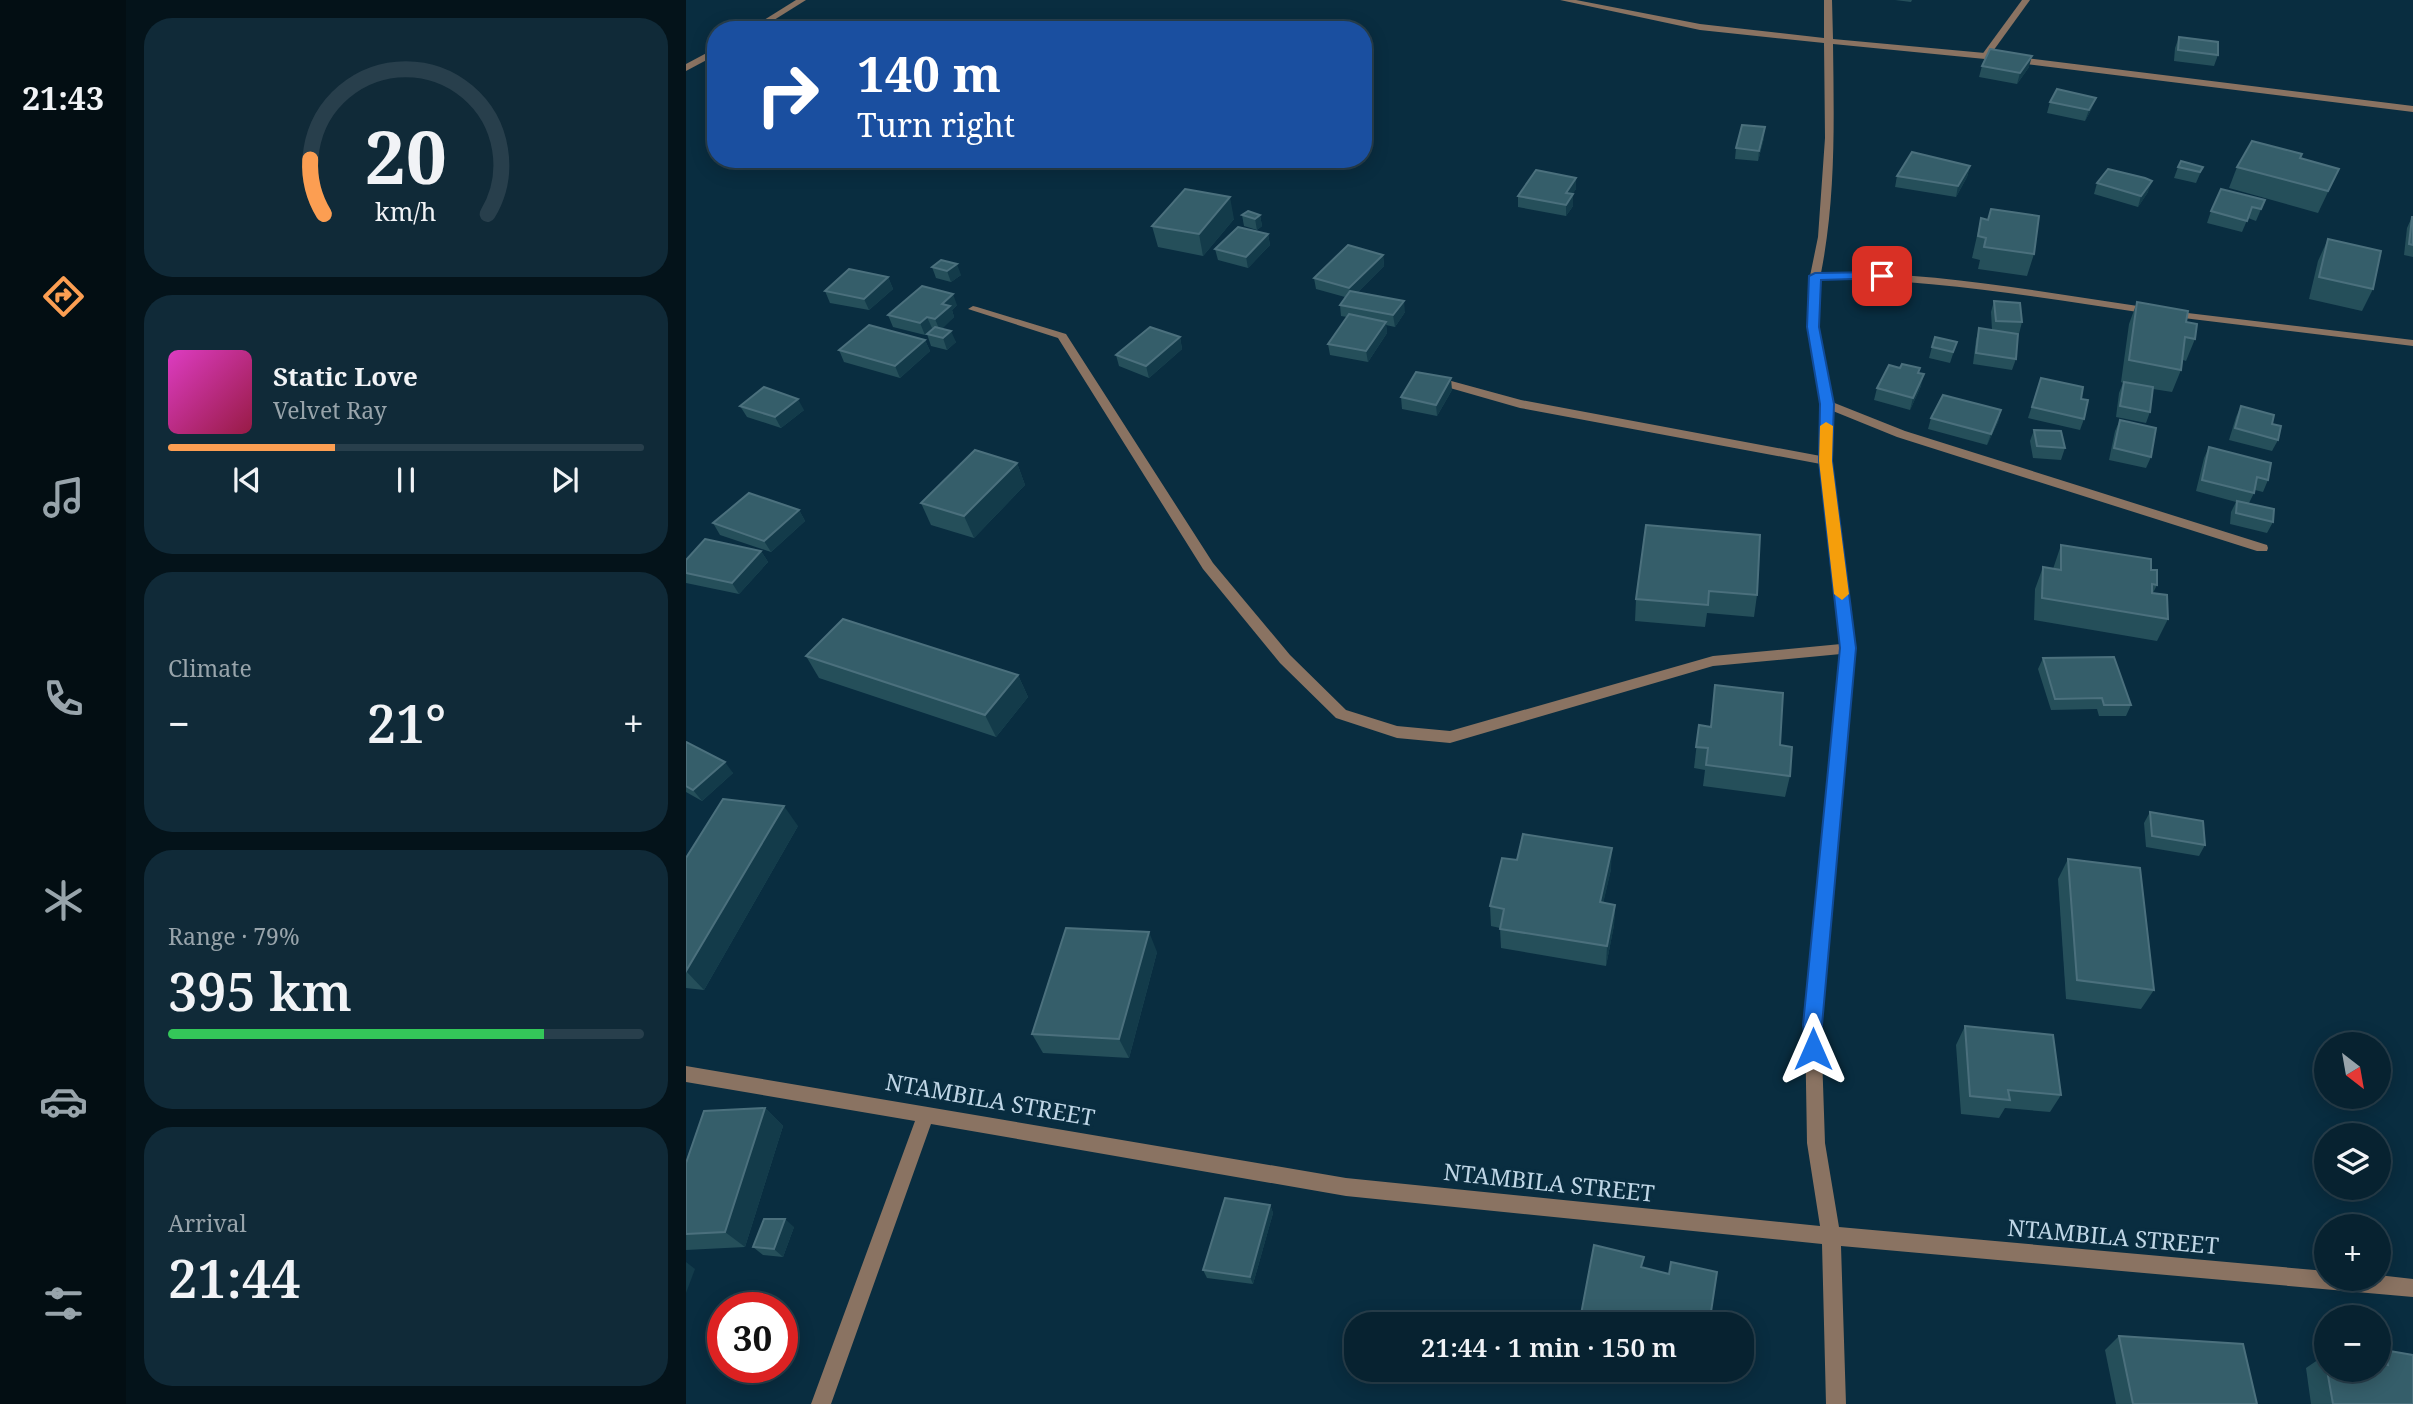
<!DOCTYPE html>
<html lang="en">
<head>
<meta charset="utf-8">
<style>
  body { margin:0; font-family:"Noto Serif",serif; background:#102a38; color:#f1f3f6; height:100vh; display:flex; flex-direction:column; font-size:26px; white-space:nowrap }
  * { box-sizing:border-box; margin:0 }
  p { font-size:23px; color:#98a4ab }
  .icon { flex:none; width:38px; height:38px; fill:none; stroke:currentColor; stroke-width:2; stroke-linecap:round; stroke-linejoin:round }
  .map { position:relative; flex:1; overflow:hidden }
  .sheet { display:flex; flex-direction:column; gap:18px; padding:18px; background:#04131a; width:560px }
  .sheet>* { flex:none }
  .banner { position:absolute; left:21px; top:21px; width:665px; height:147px; border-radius:28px; box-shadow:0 4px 18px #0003,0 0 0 2px #283f4c; background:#1a4fa0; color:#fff; overflow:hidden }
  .needle { width:46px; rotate:149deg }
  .fabs { position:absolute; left:1628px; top:1032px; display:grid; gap:14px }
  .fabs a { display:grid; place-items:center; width:77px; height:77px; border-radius:50%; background:#072230; box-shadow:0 4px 18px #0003,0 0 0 2px #283f4c; font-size:35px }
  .speed { position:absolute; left:21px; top:1292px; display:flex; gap:14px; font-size:35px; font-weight:700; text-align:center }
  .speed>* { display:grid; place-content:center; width:91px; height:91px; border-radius:50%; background:#072230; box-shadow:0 4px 18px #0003,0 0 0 2px #283f4c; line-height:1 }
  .speed .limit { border:10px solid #d22; background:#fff; color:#111 }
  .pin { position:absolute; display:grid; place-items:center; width:60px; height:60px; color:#fff; margin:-30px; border-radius:14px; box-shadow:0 4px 10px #0006 }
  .me { position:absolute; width:77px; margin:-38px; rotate:0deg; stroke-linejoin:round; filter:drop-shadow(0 0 5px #0008) }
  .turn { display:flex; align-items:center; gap:24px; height:147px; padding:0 35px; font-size:32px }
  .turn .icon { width:91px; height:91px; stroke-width:2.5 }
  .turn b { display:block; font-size:49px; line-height:60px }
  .big { font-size:52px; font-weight:600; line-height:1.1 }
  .sheet .tile { flex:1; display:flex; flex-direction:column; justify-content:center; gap:10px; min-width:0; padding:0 24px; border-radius:28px; background:#102a38 }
  .sheet .dial { align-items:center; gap:0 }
  .dial svg { height:182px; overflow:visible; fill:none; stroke:#283f4c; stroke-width:7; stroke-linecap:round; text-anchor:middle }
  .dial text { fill:#f1f3f6; stroke:none }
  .song { display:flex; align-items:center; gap:21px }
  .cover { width:84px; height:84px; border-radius:10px; background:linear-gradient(135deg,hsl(310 70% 55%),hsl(340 70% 35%)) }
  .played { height:7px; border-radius:4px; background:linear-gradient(90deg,#fc9e52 35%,#283f4c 35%) }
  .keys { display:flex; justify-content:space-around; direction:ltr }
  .heat { display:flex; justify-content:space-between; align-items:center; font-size:38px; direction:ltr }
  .charge { height:10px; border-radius:5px; background:linear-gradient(90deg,#34c759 79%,#283f4c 0) }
  .trip { position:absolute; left:658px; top:1312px; width:410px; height:70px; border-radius:28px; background:#072230; box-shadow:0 4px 18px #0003,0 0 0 2px #283f4c; font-weight:600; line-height:70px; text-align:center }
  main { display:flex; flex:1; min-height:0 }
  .tab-bar { display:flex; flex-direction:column; width:126px; justify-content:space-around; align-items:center; background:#030e13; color:#98a4ab }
  .tab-bar .icon { width:49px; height:49px }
  .tab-bar .selected { color:#fc9e52 }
  .tab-bar b { font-size:32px; color:#f1f3f6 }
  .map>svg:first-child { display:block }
</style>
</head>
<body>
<main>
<nav class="tab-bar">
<b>21:43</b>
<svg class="icon selected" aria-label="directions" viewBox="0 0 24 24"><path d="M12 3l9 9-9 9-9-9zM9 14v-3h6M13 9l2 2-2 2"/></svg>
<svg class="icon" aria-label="music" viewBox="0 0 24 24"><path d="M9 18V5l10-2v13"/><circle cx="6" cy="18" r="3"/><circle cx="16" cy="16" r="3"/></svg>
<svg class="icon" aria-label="phone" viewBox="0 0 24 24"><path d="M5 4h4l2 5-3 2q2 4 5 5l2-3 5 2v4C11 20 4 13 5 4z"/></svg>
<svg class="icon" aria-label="climate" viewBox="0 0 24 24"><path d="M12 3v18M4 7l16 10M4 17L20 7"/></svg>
<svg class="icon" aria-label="car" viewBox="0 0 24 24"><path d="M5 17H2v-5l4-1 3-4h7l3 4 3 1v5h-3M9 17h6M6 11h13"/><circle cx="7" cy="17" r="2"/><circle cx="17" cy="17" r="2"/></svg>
<svg class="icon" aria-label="filters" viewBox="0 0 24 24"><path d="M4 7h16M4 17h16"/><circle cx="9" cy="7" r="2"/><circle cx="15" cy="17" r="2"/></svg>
</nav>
<section class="sheet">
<div class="tile dial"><svg viewBox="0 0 100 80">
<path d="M14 69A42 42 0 1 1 86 69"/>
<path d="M14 69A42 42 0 0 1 8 45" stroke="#fc9e52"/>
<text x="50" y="56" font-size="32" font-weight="700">20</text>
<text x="50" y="72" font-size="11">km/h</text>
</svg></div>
<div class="tile">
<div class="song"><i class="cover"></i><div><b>Static Love</b><p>Velvet Ray</p></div></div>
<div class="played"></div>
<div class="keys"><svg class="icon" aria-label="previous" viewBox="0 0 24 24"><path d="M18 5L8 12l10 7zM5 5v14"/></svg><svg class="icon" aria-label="pause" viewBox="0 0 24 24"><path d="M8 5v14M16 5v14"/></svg><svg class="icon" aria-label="next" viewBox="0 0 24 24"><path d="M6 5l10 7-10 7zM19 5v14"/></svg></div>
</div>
<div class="tile"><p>Climate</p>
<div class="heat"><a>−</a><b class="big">21°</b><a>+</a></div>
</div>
<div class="tile"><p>Range · 79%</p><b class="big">395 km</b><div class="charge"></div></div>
<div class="tile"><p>Arrival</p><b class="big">21:44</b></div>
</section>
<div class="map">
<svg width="1727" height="1404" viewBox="0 0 1727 1404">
  <rect width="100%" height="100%" fill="#092d40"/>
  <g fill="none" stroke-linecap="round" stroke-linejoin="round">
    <g fill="#8a7362" fill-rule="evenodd">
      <polygon points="1336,0 1344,0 1302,58 1296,58 1295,56"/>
      <polygon points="747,376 835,400 1140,457 1146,461 1140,465 834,408 743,382 743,378"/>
      <polygon points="1141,400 1219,431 1581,545 1582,548 1581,551 1571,551 1211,437 1137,407 1135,404"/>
    </g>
    <g fill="#8a7362" fill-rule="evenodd">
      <polygon points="110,0 120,0 72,30 62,30"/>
      <path d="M874,0h16l124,24 124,14v-38h8l1,39 152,14 428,53v6l-428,-53 -152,-15c1,77 3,153 -12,229 111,-2 220,19 330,35l5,3 -5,3c-110,-16 -219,-36 -331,-35l-2,48 15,77 -1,57 23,187 -34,377 4,118 14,84 487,44v8h52v-4l35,4v18l-572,-51 5,158h-20l-4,-160 -476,-48 -415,-72 -100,280h-20l104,-283 -229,-39v-16l660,112 474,48 -13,-83 -2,-118 36,-371 -128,12 -263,77 -53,-5 -61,-20 -56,-55 -77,-94 -145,-231 -90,-29 5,-3 4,1 89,27 147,229 77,92 56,55 51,16 53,5 263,-75 128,-12 -21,-183 1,-57 -13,-77 2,-51 8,-39 7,-99 -1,-95 -124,-13z"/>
      <polygon points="30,48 30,55 0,71 0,64"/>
      <polygon points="1485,311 1727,340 1727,346 1481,316 1481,312"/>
    </g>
  </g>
  <g fill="#254f5a">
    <polygon points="1209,0 1226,0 1225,2"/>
    <polygon points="1493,37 1532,55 1528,66 1488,61 1489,48"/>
    <polygon points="1296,66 1343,67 1331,84 1293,77"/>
    <polygon points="1364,102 1406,108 1399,121 1361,113"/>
    <polygon points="1078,138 1072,161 1049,159 1050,148"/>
    <polygon points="1614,158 1653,169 1632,213 1543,188 1551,167"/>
    <polygon points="1284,166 1281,177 1270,197 1209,187 1211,176"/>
    <polygon points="1492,167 1517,167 1510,183 1488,178"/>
    <polygon points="890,178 890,189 886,194 887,194 887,206 880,216 832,207 832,196"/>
    <polygon points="1411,183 1462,192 1452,207 1408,194"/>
    <polygon points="1579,200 1570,221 1562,218 1556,232 1521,223 1525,211"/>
    <polygon points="556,215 574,215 576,226 571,230 558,226"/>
    <polygon points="1726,217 1727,217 1727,257 1718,255 1721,228"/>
    <polygon points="1295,218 1348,254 1341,276 1292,269 1294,260 1286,258"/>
    <polygon points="548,219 517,256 472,247 466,226"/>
    <polygon points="582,234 584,245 562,268 532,260 529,249"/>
    <polygon points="1642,239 1687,289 1676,311 1623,299 1632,261"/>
    <polygon points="697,255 698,266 672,292 719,312 709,327 700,325 701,333 682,362 644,355 642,344 661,317 655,316 654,305 659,297 630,289 628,278"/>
    <polygon points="246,267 275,275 265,282 250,278"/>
    <polygon points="202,277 207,289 183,310 144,303 139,291"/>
    <polygon points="1308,301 1336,322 1333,334 1326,333 1330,359 1326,370 1287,364 1290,340 1293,328 1306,330 1305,312"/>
    <polygon points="1451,302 1509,339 1500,361 1497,360 1495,370 1486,392 1467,389 1464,412 1460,423 1430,417 1433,393 1437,383 1435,382 1443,324"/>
    <polygon points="271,305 266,310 268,317 256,328 270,342 261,350 245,346 241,334 247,329 246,328 239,335 207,327 202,315"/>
    <polygon points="494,337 496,349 463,378 433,366 430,355"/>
    <polygon points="239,340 244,351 214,378 158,362 153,350"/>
    <polygon points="1271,342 1264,363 1243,358 1246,347"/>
    <polygon points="1233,373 1235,386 1224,410 1188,400 1191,388"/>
    <polygon points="1355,378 1395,399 1398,419 1394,430 1342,418"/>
    <polygon points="766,390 751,416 716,409 715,397"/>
    <polygon points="54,406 118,410 95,428 61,417"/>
    <polygon points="1555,406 1586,424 1592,440 1586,451 1543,440 1550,417"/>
    <polygon points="1315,410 1312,422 1301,445 1242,429 1245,418"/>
    <polygon points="1434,420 1465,457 1460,468 1423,460 1429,431"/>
    <polygon points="1348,430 1379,448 1375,460 1347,458 1344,441"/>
    <polygon points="1523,447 1582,480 1577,492 1569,490 1568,493 1563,503 1587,522 1581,533 1544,524 1545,512 1550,502 1510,491 1518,458"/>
    <polygon points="331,463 339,485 288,538 245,525 235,503"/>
    <polygon points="113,510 119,521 85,552 34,535 27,523"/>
    <polygon points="960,525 1071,595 1068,617 1021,613 1019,627 949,621 950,599"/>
    <polygon points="1375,545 1465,570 1471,585 1467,593 1482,619 1471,641 1348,620 1349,589 1357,567 1367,569"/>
    <polygon points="75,551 82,562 53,594 0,583 0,560"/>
    <polygon points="120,656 332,675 342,697 310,737 133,678"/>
    <polygon points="1357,658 1445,705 1440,716 1413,716 1411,709 1365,710 1352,669"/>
    <polygon points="1013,725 1094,745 1104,776 1099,797 1017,786 1019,770 1008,768"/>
    <polygon points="0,742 47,773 16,801 0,792"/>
    <polygon points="1464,812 1519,845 1513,856 1460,847 1458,823"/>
    <polygon points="112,826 18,990 0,988 0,858"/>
    <polygon points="1382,859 1468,990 1455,1009 1380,999 1372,879"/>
    <polygon points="831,860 925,869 917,903 929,905 928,925 920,966 815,948 814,928 805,926 804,906"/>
    <polygon points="471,952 443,1058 357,1053 346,1034"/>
    <polygon points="1279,1026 1375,1095 1364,1112 1319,1108 1313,1118 1275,1114 1270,1045"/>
    <polygon points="79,1108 97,1126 59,1247 0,1250 0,1163"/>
    <polygon points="584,1205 587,1213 567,1284 521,1278 517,1270"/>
    <polygon points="108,1227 97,1257 77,1255 67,1247"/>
    <polygon points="1433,1336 1571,1404 1430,1404 1419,1350"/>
    <polygon points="1698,1350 1727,1404 1625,1404 1620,1368 1639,1355 1640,1370 1692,1370 1692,1354"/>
    <polygon points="998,1370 1015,1370 1014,1374"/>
  </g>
  <g fill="#133b4a">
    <polygon points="1346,56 1343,67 1331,84 1334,73"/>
    <polygon points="1410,98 1406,108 1399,121 1403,110"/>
    <polygon points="1079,127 1078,138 1072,161 1073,151"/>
    <polygon points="1284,166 1281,177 1270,197 1272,186"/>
    <polygon points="890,178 890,189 880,204 880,193"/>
    <polygon points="1466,181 1462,192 1452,207 1455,196"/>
    <polygon points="887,194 887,206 880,216 880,205"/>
    <polygon points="544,197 548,219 517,256 513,234"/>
    <polygon points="574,215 576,226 571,230 569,219"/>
    <polygon points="582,234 584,245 562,268 560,257"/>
    <polygon points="697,255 698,266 665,299 663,288"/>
    <polygon points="271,264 275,275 265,282 261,271"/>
    <polygon points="202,277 207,289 183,310 178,299"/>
    <polygon points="267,294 271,305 266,310 268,317 254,331 249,319 256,304"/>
    <polygon points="718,301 719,312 709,327 707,315"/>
    <polygon points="241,317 246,328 239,335 234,323"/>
    <polygon points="700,322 701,333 682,362 680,351"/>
    <polygon points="265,331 270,342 261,350 257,338"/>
    <polygon points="494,337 496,349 463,378 460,366"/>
    <polygon points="239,340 244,351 214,378 209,366"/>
    <polygon points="1238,374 1235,386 1224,410 1227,398"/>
    <polygon points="765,378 766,390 751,416 750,405"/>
    <polygon points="112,399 118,410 95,428 89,417"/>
    <polygon points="1315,410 1312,422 1301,445 1305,434"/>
    <polygon points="331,463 339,485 288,538 278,516"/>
    <polygon points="113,510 119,521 85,552 78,541"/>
    <polygon points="75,551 82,562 53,594 46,583"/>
    <polygon points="332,675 342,697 310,737 299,715"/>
    <polygon points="39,762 47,773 16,801 7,790"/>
    <polygon points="98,806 112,826 18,990 0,971"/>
    <polygon points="926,848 925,869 913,922 914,902"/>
    <polygon points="929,905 928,925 920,966 921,946"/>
    <polygon points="463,932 471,952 443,1058 433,1039"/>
    <polygon points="79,1108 97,1126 59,1247 39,1232"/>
    <polygon points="584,1205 587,1213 567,1284 564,1277"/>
    <polygon points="99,1219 108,1227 97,1257 88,1249"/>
    <polygon points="0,1262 9,1269 0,1293"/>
  </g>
  <g fill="#355e6a" stroke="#4b707d" stroke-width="2">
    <polygon points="1493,37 1532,42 1532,55 1492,50"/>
    <polygon points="1304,49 1346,56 1334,73 1296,66"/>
    <polygon points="1371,89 1410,98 1403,110 1364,102"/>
    <polygon points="1056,125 1079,127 1073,151 1050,148"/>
    <polygon points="1566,141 1616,154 1614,158 1653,169 1642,191 1551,167"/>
    <polygon points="1226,152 1284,166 1272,186 1211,176"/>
    <polygon points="1495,161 1517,167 1514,172 1492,167"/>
    <polygon points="1422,169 1459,178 1466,181 1455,196 1411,183"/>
    <polygon points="850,170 890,178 880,193 887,194 880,205 832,196"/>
    <polygon points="499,189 544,197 513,234 466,226"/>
    <polygon points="1535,189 1579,200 1575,209 1566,207 1561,221 1525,211"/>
    <polygon points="1305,209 1353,216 1348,254 1298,247 1300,238 1292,236 1295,218 1302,220"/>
    <polygon points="562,211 574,215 569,219 556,215"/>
    <polygon points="1726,217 1727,217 1727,245 1723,244"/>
    <polygon points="552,227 582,234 560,257 529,249"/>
    <polygon points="1642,239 1695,251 1687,289 1633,277"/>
    <polygon points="662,245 697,255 663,288 628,278"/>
    <polygon points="255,260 271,264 261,271 246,267"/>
    <polygon points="163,269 202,277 178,299 139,291"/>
    <polygon points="236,286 267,294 256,304 264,306 249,319 241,317 234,323 202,315"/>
    <polygon points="664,291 718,301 707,315 654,305"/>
    <polygon points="1308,301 1334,303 1336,322 1310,321"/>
    <polygon points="1451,302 1502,311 1500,322 1511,324 1509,339 1499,337 1495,370 1443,360"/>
    <polygon points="663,314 700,322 680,351 642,344"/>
    <polygon points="183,325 239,340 209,366 153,350"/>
    <polygon points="249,327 265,331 257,338 241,334"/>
    <polygon points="464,327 494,337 460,366 430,355"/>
    <polygon points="1293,328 1332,334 1330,359 1290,353"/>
    <polygon points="1249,337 1271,342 1267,352 1246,347"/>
    <polygon points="1216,364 1234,368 1232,373 1238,374 1227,398 1191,388 1203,365 1214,368"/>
    <polygon points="730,372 765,378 750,405 715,397"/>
    <polygon points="1355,378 1397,387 1395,399 1402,400 1398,419 1346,407"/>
    <polygon points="1438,382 1467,387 1464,412 1434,406"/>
    <polygon points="78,387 112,399 89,417 54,406"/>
    <polygon points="1257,395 1315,410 1305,434 1245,418"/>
    <polygon points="1555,406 1588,415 1586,424 1595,426 1592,440 1549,428"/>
    <polygon points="1434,420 1470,428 1465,457 1428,448"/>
    <polygon points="1348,430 1375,431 1379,448 1351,446"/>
    <polygon points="1523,447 1585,463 1582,480 1571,477 1568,493 1516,480"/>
    <polygon points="289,450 331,463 278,516 235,503"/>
    <polygon points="63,493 113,510 78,541 27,523"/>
    <polygon points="1551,501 1588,509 1587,522 1550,513"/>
    <polygon points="960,525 1074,535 1071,595 1023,591 1022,605 950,599"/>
    <polygon points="19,539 75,551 46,583 0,573 0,560"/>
    <polygon points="1375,545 1465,559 1465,570 1471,570 1471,585 1466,584 1466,593 1481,595 1482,619 1356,598 1357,567 1375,570"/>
    <polygon points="157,619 332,675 299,715 120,656"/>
    <polygon points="1428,657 1445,705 1418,705 1416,698 1369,699 1357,658"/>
    <polygon points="1029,685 1097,693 1094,745 1106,747 1104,776 1020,765 1022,748 1010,747 1013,725 1025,727"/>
    <polygon points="0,742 39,762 7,790 0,786"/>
    <polygon points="37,799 98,806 0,971 0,858"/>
    <polygon points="1464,812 1517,821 1519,845 1466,836"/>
    <polygon points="837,834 926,848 914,902 929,905 921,946 814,929 818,909 804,906 816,858 831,860"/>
    <polygon points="1382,859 1454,868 1468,990 1391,980"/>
    <polygon points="380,928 463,932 433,1039 346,1034"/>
    <polygon points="1279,1026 1367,1035 1375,1095 1322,1090 1324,1100 1284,1096"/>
    <polygon points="79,1108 39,1232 0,1234 0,1163 18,1111"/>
    <polygon points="539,1198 584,1205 564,1277 517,1270"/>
    <polygon points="78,1219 99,1219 88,1249 67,1247"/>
    <polygon points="908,1245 958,1257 955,1267 983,1274 985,1262 1031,1272 1023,1325 893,1325"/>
    <polygon points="1433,1336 1557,1344 1571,1404 1447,1404"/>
    <polygon points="1698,1350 1727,1355 1727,1404 1647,1404 1641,1370 1692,1370 1692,1364 1702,1365"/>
  </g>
  <polygon fill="#1a73e8" stroke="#114b97" stroke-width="2" points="1196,272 1200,273 1200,278 1135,280 1133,327 1148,404 1146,461 1170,648 1136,1025 1134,1055 1127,1057 1121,1055 1117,1025 1154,648 1133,461 1134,404 1121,327 1123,276 1129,273"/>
  <polygon fill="#f59e0b" points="1140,422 1147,426 1146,461 1163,594 1156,600 1148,594 1133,461 1134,426"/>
  <g text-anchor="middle" stroke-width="7" stroke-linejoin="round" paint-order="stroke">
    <g font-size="23" fill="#bfd6e6" stroke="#092d40">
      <text transform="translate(304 1100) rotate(10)" y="8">NTAMBILA STREET</text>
      <text transform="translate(863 1183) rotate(6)" y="8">NTAMBILA STREET</text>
      <text transform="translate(1427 1237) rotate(5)" y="8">NTAMBILA STREET</text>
    </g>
  </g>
</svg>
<div class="fabs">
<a><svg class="needle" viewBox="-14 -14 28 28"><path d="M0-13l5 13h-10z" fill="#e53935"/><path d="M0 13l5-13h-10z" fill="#98a4ab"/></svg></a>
<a><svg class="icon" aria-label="layers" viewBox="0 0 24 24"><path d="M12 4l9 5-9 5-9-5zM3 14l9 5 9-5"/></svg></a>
<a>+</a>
<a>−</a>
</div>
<div class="speed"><div class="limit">30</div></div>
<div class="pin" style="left:1196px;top:276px;background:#d93025"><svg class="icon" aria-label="arrive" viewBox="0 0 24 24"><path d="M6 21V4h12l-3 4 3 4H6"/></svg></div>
<svg class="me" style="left:1127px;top:1049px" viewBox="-20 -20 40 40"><path d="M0-17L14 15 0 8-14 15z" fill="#1a73e8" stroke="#fff" stroke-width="4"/></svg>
<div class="trip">21:44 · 1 min · 150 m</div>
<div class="banner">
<div class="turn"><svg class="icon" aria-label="right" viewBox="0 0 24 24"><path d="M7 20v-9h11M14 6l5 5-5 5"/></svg><div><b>140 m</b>Turn right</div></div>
</div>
</div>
</main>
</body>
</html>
